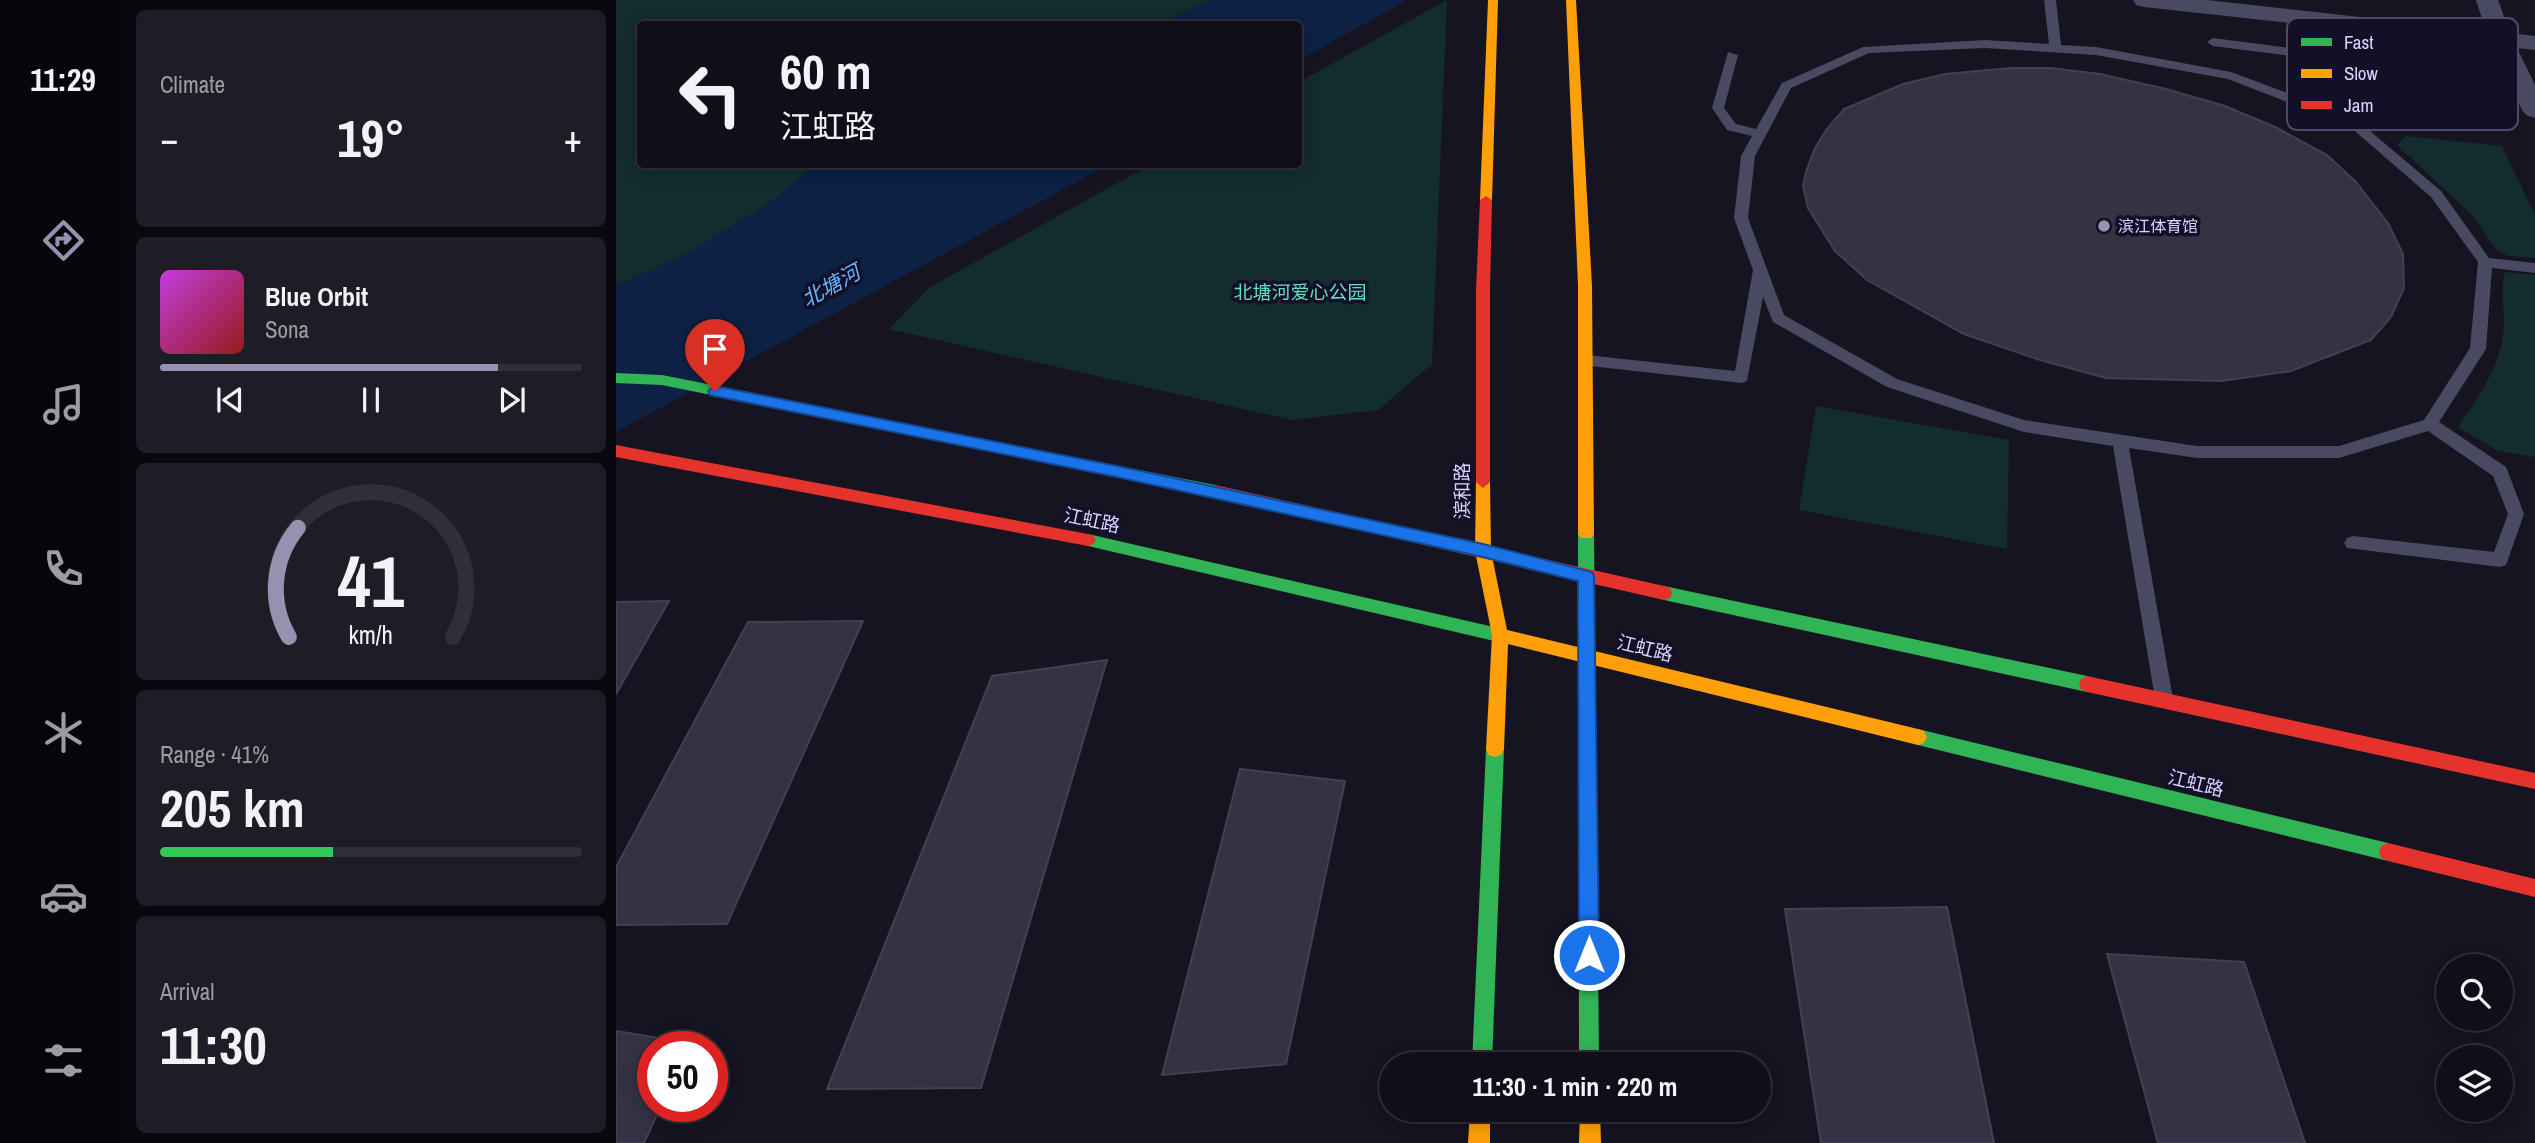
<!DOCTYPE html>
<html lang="en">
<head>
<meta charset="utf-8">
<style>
  body { margin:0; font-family:"Archivo Narrow","Noto Sans SC",sans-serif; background:#1e1d26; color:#f1f3f6; height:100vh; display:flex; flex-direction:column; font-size:26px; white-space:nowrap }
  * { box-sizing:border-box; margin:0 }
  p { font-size:23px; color:#9c9ca2 }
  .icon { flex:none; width:38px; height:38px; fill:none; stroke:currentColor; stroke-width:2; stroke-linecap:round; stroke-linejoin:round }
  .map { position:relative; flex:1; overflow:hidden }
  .details { display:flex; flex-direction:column; gap:10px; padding:10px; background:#09080e; width:490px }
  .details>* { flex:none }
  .guide { position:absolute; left:21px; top:21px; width:665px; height:147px; border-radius:7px; box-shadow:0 4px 18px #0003,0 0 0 2px #302f38; background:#100f19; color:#f1f3f6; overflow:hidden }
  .buttons { position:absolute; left:1820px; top:954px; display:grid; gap:14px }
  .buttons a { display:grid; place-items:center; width:77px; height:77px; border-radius:50%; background:#100f19; box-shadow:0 4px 18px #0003,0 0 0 2px #302f38; font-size:35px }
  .speed { position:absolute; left:21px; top:1031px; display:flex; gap:14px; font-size:35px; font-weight:700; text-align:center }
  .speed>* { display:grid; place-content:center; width:91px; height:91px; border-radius:50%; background:#100f19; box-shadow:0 4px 18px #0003,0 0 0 2px #302f38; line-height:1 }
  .speed .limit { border:10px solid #d22; background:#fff; color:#111 }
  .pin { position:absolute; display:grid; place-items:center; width:60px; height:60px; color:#fff; margin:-72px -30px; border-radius:50% 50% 50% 0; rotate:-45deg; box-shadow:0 0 7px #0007 }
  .pin .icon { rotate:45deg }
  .me { position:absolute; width:77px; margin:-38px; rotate:0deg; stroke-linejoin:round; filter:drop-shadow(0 0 5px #0008) }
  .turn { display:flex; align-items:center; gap:24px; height:147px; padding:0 28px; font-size:32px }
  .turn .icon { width:91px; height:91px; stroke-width:2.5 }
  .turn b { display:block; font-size:49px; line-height:60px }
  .big { font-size:52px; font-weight:700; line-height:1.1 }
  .details .widget { flex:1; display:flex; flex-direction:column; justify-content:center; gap:10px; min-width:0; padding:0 24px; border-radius:10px; background:#1e1d26 }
  .details .dial { align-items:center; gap:0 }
  .dial svg { height:182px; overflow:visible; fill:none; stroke:#302f38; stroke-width:7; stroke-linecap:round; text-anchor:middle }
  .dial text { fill:#f1f3f6; stroke:none }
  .song { display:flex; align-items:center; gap:21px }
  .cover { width:84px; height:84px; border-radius:10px; background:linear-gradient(135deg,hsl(290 70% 55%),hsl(0 70% 35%)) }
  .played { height:7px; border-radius:4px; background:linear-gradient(90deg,#9591b1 80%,#302f38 80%) }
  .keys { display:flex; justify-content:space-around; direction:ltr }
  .heat { display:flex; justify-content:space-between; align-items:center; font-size:38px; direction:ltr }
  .charge { height:10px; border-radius:5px; background:linear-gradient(90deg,#34c759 41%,#302f38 0) }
  .trip { position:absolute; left:763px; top:1052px; width:392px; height:70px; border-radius:35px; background:#100f19; box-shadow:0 4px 18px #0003,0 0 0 2px #302f38; font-weight:700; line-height:70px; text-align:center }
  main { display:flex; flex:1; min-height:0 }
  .tab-bar { display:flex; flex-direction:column; width:126px; justify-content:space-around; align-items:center; background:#06060a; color:#9c9ca2 }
  .tab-bar .icon { width:49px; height:49px }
  .tab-bar .current { color:#9591b1 }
  .tab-bar b { font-size:32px; color:#f1f3f6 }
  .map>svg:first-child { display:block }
</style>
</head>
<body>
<main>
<nav class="tab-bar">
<b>11:29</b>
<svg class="icon current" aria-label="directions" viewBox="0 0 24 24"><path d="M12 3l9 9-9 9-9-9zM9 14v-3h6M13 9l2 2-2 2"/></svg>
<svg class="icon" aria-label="music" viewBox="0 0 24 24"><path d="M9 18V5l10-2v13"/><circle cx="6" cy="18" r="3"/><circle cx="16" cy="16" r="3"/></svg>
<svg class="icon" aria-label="phone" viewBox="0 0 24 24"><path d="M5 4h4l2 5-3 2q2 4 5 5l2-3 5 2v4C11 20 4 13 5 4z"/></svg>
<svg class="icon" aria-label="climate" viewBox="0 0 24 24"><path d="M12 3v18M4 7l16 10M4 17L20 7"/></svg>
<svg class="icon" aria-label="car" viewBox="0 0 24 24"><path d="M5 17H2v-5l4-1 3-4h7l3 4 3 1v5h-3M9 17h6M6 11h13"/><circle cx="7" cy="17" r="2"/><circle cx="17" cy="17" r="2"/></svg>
<svg class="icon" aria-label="filters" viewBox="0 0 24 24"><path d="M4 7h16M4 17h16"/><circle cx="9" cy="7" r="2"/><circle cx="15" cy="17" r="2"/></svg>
</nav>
<section class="details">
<div class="widget"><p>Climate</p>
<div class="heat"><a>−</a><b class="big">19°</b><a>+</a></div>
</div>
<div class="widget">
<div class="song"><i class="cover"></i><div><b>Blue Orbit</b><p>Sona</p></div></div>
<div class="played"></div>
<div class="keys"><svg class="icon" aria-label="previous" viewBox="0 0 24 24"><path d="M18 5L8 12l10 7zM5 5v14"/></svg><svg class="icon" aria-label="pause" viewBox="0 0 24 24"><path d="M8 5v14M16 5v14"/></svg><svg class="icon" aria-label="next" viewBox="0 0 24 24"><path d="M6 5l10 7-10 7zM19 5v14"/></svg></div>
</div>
<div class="widget dial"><svg viewBox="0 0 100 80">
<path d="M14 69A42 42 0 1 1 86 69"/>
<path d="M14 69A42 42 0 0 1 18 21" stroke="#9591b1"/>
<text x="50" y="56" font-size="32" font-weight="700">41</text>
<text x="50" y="72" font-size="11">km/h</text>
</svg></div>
<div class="widget"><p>Range · 41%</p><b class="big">205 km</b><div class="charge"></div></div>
<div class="widget"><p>Arrival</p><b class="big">11:30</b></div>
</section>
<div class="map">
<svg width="1919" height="1143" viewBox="0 0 1919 1143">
  <rect width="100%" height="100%" fill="#161421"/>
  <g fill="#132c2d">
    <polygon points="0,0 595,0 543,24 24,24 24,164 197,165 159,199 85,246 0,287"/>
    <polygon points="831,0 816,364 762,410 676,420 273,329 314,287 534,165 682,164 683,82"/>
    <polygon points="1790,136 1886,146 1919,215 1919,258 1892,256 1880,249 1856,215 1781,145"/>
    <path d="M1889,272l30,3v182l-37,-6 -40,-24c20,-29 39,-56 45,-91 4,-22 -4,-41 2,-64z"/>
    <polygon points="1200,406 1393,440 1391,549 1183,510"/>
  </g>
  <g fill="#0d2144">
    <polygon points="595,0 791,0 683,60 682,24 543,24"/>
    <polygon points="197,165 492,165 0,432 0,287 85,246 159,199"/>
  </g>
  <g fill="#343243" stroke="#433f54" stroke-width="2">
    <polygon points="1395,68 1434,68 1484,74 1550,89 1609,106 1659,127 1711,155 1739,181 1772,223 1787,254 1788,288 1775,317 1755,340 1675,371 1605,381 1490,378 1424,360 1348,334 1251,280 1219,251 1192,208 1187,186 1190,172 1199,148 1210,130 1228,109 1287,84 1329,74"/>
    <polygon points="53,601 0,694 0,602"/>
    <polygon points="247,621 111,924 0,925 0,867 132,622"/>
    <polygon points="491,660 365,1088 211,1089 376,676"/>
    <polygon points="624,769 729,781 670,1064 546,1075"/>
    <polygon points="1331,907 1378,1143 1205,1143 1169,909"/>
    <polygon points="1491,954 1628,962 1689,1143 1542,1143"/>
    <polygon points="0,1031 74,1043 72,1046 37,1046 37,1106 45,1106 28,1143 0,1143"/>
  </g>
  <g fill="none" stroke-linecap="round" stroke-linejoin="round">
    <path fill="#4a4962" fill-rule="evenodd" d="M1428,0h12l5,45 35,2 135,25 91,34 22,-14 6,-16 -25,-16 -112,-14 -6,-4 6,-4 115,15 34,22 -8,22 -22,14 25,9 84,71 48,67 46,5v10l-43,-5 -6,81 -47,73 67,45 2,5 16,42 -18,51 -6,2 -153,-19 -3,-5 3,-5 6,-2 141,16 14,-38 -15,-38 -65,-45 -89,27h-142l-68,-10 44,251 -2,6 -7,3 -7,-3 -2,-6 -42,-253 -89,-14 -137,-45 -114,-65 -10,-25 -16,84 -5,2 -161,-18 -3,-4 3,-4 5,-2 149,16 18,-101 -19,-52 7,-62 11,-20 -25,-6 -15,-22 16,-56 10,3 -14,53 12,16 20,5 26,-46 81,-36 122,-7 64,4zM1369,48l111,7 132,24 121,47 82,71 47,65 -8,86 -46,72 -85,26h-142l-173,-26 -127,-41 -113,-64 -36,-97 7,-62 36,-68 78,-35z"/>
    <polygon fill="#4a4962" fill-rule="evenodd" points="1517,0 1591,0 1870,31 1860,0 1882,0 1894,33 1919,36 1919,50 1901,48 1919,85 1919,118 1910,115 1906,110 1876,45 1528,7 1520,5"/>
    <g fill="#30b455" fill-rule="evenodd">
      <polygon points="0,373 46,375 599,485 606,491 599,497 46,385 0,383"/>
      <polygon points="970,528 975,530 978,534 983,1064 963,1064 962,534 965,530"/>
      <polygon points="472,534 891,630 897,632 899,637 897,642 891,644 472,546 467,544 464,540 467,536"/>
      <polygon points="1048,586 1471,676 1477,679 1479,684 1477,689 1471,692 1048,600 1042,598 1040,593 1042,588"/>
      <polygon points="1302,729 1772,843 1779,846 1781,852 1779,858 1772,861 1302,745 1296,743 1293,737 1296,731"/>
      <polygon points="879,741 885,743 888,749 876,1064 856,1064 870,749 873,743"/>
    </g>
    <g fill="#ff9f0a" fill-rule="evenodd">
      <polygon points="872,0 882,0 876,200 870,204 864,200"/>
      <polygon points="950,0 960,0 976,286 978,534 975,538 965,538 962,534 962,286"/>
      <polygon points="867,476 874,482 875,551 891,630 1302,729 1308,731 1311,737 1308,743 1302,745 892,644 888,749 885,755 879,757 873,755 870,749 876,635 859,551 860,482"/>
      <polygon points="854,1110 874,1110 874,1143 852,1143"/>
      <polygon points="964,1110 984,1110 985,1143 963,1143"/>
    </g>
    <g fill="#e5322d" fill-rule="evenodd">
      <polygon points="870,196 876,200 874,290 874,482 867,488 860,482 860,290 864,200"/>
      <polygon points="0,445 472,534 477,536 480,540 477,544 472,546 0,457"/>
      <polygon points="599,485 1048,586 1054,588 1056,593 1054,598 1048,600 599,497 592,491"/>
      <polygon points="1471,676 1919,773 1919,789 1471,692 1465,689 1463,684 1465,679"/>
      <polygon points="1772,843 1919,879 1919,897 1772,861 1765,858 1763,852 1765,846"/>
    </g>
  </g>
  <polygon fill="#1a73e8" stroke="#114b97" stroke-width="2" points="99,386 501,466 867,544 976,572 978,576 983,955 980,962 973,965 966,962 963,955 962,581 867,557 501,477 94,395 92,391"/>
  <circle fill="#9591b1" stroke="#130f26" stroke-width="2.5" cx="1488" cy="226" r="7"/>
  <g text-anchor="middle" stroke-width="7" stroke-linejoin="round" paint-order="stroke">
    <g font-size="16" fill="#d9d4ff" stroke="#130f26" text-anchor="start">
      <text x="1502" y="232">滨江体育馆</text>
    </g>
    <g font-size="19" fill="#5fe0c0" stroke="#130f26">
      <text x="684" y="299">北塘河爱心公园</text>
    </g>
    <g font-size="19" fill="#d9d4ff" stroke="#130f26">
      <text transform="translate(846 491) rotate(-90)" y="7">滨和路</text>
      <text transform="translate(476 520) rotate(12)" y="7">江虹路</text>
      <text transform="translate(1029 648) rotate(14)" y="7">江虹路</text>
      <text transform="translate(1580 783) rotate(14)" y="7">江虹路</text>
    </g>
    <g font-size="21" font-style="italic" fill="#62b6ff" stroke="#130f26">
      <text transform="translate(215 286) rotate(-29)" y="7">北塘河</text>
    </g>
  </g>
  <rect x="1671" y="18" width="231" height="112" rx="10" fill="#130f26" stroke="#4e4a67" stroke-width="2"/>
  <rect x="1685" y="38" width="31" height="8" fill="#30b455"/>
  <rect x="1685" y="69" width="31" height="9" fill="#ff9f0a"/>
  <rect x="1685" y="101" width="31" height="8" fill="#e5322d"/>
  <g font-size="19" fill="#d9d4ff">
    <text x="1728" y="49">Fast</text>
    <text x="1728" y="80">Slow</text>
    <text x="1728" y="112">Jam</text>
  </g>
</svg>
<div class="buttons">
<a><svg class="icon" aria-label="search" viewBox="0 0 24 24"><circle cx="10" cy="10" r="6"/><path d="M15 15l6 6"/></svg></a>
<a><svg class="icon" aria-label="layers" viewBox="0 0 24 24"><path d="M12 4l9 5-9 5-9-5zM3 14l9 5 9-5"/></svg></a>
</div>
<div class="speed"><div class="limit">50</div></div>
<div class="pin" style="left:99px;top:391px;background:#d93025"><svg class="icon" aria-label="arrive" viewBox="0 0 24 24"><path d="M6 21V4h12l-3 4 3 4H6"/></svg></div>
<svg class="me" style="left:973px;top:955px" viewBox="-20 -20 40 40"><circle r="17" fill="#1a73e8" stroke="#fff" stroke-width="3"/><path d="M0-11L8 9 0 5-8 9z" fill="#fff"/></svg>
<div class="trip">11:30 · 1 min · 220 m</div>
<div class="guide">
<div class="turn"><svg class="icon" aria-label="left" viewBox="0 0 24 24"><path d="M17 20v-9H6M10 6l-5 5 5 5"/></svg><div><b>60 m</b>江虹路</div></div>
</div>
</div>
</main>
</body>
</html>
